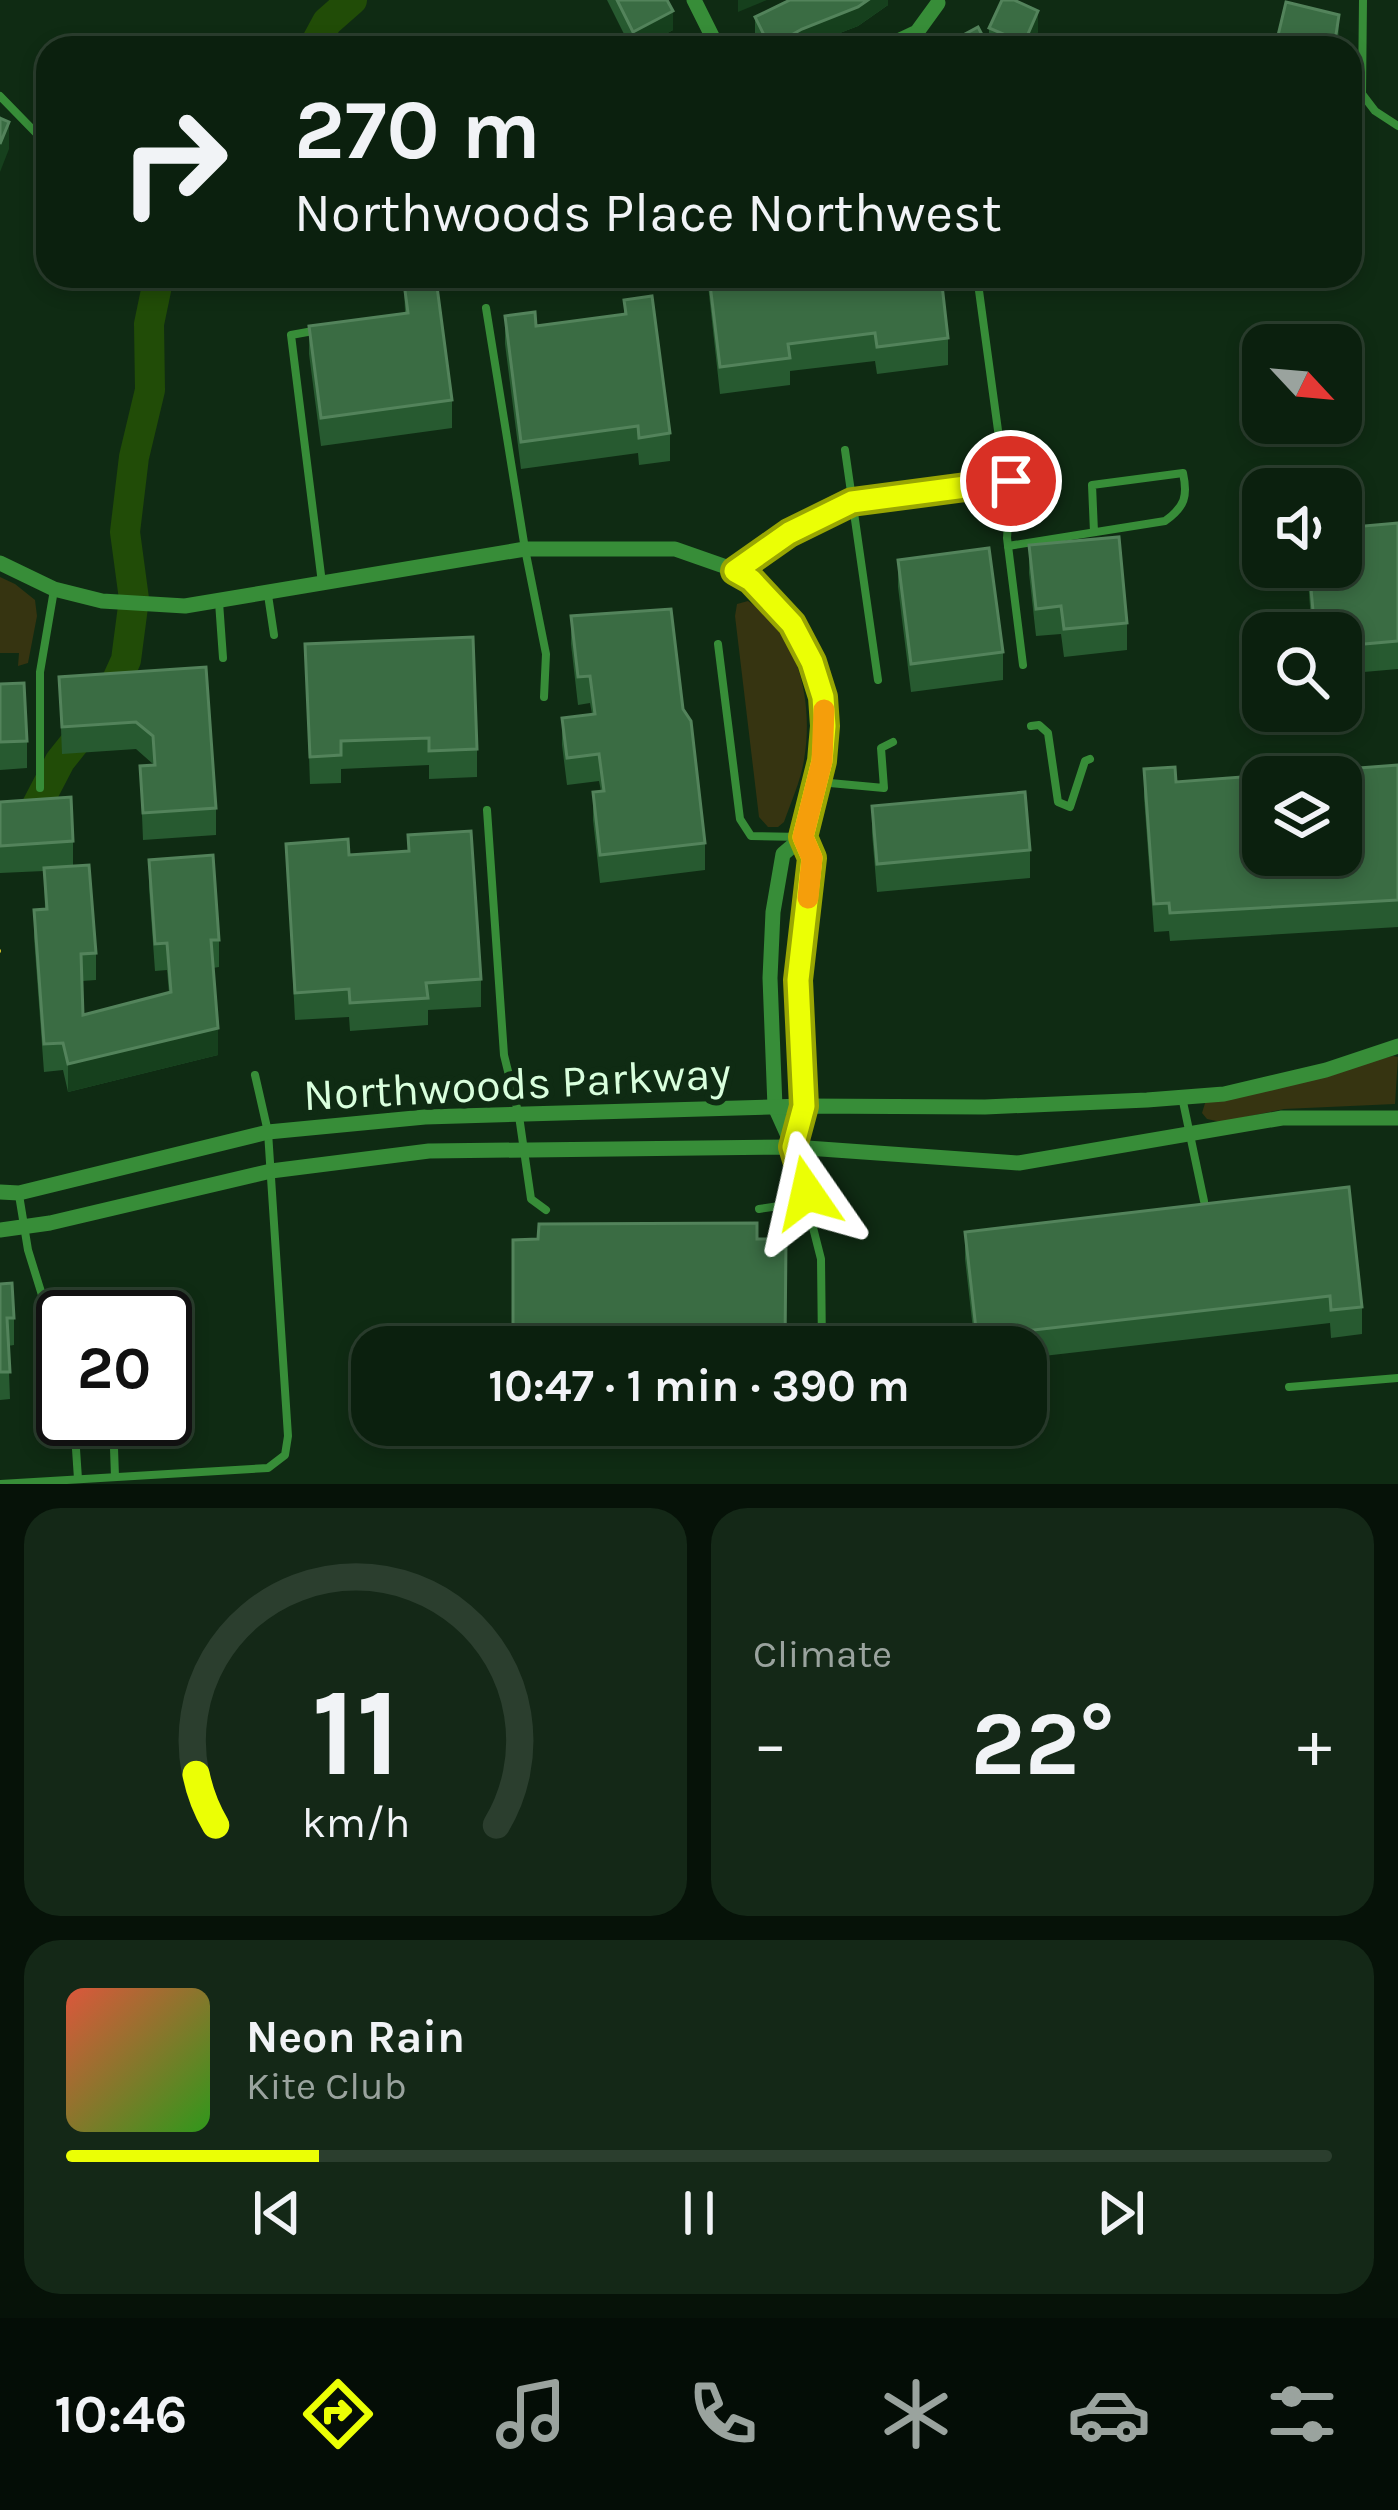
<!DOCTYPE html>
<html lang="en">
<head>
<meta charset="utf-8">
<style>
  body { margin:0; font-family:Karla,sans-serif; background:#142817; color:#f1f3f6; height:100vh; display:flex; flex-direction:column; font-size:45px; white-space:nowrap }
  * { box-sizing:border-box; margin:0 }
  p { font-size:39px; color:#9aa39e }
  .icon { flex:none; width:66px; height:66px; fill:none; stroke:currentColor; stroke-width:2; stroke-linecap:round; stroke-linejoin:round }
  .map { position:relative; height:1484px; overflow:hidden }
  .sheet { display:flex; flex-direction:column; gap:24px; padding:24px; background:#061208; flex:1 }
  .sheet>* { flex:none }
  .top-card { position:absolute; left:36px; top:36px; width:1326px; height:252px; border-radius:36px; box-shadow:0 6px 18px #0003,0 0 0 3px #2b3e2e; background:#0b200e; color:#f1f3f6; overflow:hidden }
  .needle { width:78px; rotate:116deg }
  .fabs { position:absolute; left:1242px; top:324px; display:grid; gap:24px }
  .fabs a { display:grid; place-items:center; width:120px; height:120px; border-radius:24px; background:#0b200e; box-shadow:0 6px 18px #0003,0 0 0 3px #2b3e2e; font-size:60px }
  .speed { position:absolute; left:36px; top:1290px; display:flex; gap:24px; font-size:60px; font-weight:700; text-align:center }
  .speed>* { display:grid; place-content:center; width:156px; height:156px; border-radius:50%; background:#0b200e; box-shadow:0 6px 18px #0003,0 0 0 3px #2b3e2e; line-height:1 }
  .speed .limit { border:6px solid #111; border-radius:18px; background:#fff; color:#111 }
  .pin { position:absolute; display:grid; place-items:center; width:102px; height:102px; color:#fff; margin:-51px; border:6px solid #fff; border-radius:50%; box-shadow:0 3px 12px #0007 }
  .me { position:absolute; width:132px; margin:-66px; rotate:349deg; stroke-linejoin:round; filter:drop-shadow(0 0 9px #0008) }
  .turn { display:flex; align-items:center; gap:42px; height:252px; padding:0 60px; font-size:54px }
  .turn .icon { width:156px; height:156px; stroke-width:2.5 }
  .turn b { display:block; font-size:84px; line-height:102px }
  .big { font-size:90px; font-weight:700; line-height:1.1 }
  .sheet .widget { flex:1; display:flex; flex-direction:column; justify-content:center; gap:18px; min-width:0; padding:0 42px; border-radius:36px; background:#142817 }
  .sheet .dial { align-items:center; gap:0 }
  .dial svg { height:312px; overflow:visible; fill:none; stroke:#2b3e2e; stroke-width:7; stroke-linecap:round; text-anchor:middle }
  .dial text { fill:#f1f3f6; stroke:none }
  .song { display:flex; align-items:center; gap:36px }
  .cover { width:144px; height:144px; border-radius:18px; background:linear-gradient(135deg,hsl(10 70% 55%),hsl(110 70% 35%)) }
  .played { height:12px; border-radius:6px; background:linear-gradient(90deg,#ebff05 20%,#2b3e2e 20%) }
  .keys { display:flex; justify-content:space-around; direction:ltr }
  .heat { display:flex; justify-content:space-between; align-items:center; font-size:66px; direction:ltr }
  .sheet .tiles { flex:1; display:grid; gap:24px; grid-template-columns:1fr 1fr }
  .widget:last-child { grid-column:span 2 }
  .trip { position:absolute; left:351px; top:1326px; width:696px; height:120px; border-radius:36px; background:#0b200e; box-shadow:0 6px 18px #0003,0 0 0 3px #2b3e2e; font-weight:700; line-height:120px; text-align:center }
  .dock { display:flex; height:192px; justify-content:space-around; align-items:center; background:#040d06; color:#9aa39e }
  .dock .icon { width:84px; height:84px }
  .dock .on { color:#ebff05 }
  .dock b { font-size:54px; color:#f1f3f6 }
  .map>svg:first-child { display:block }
</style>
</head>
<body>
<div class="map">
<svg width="1398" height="1484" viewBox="0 0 1398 1484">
  <rect width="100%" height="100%" fill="#0f2b13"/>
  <g fill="#363411">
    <polygon points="0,577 15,584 35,600 37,616 28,663 18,666 19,653 0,653"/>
    <path d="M748,601c51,35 66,99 56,159 -3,20 -13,42 -20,62l-6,5h-10l-9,-10 -24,-201 2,-12z"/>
    <polygon points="1393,1056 1398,1057 1395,1104 1284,1109 1221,1122 1207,1119 1202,1113 1206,1100"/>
  </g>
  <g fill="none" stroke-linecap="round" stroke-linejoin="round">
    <g stroke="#214c07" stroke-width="30">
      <polyline points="313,48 327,22 352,0"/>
      <polyline points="0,846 33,813 60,761 107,702 126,660 134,599 125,532 134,457 150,390 149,324 159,276"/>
    </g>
    <polyline stroke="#c5b827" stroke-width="3" stroke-dasharray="6 9" stroke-linecap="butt" points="0,951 1,951"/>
    <g stroke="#378d38" stroke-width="8">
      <polyline points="1363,0 1362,94 1375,111 1398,126"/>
      <polyline points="0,96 38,135 46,164"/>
      <polyline points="977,276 1000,445 1011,481 1007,538 1023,665"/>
      <polyline points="486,308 525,549 546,654 544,697"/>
      <polyline points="313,331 291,335 322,583"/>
      <polyline points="845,450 878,680"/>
      <path d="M1008,546l157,-25c20,-14 23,-25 18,-48l-91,12 2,47"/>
      <polyline points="268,595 274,635"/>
      <polyline points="219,602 223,658"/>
      <polyline points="718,644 740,819 751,836 802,837"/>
      <polyline points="1031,726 1039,725 1048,733 1058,802 1070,807 1085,761 1090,759"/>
      <polyline points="819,782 884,788 881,748 893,742"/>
      <polyline points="40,788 40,672 54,590"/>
      <polyline points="487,810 504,1055 519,1116 531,1199 546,1210"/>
      <polyline points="1182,1097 1204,1201"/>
      <polyline points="793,1149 821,1259 822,1347"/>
      <polyline points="19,1195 28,1250 42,1295 63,1336"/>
      <polyline points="759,1209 779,1206 807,1193"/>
      <polyline points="1289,1387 1398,1378"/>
      <polyline points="74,1419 78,1479"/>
      <polyline points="113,1419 115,1477"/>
      <polyline points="0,1484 268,1468 285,1455 288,1436 268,1132 255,1075"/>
    </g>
    <g stroke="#378d38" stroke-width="15">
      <polyline points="694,0 718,48"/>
      <polyline points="883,48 917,32 938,3"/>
      <polyline points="0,563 54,589 102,601 185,606 525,549 675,549 735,570 751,581 792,624 812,662 823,697 825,726 822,761 803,837 812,858 798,979 804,1106 793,1147"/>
      <polyline points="735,570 789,533 852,502 1011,481"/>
      <polyline points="793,1147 775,1107 770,978 773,912 783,854 803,837"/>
      <polyline points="0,1192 19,1193 268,1132 425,1117 804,1106 985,1107 1147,1100 1224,1094 1326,1070 1398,1046"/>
      <polyline points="0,1230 50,1223 271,1171 429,1151 793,1147 1019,1163 1282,1118 1398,1118"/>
    </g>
  </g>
  <g fill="#275a30">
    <polygon points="607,0 667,0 673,30 639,48 631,48"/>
    <polygon points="888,0 888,5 858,26 801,48 762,48 755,36 755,17"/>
    <polygon points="989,28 1038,31 1031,48 989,48"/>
    <polygon points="707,276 941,276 948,338 948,365 877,374 875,361 790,371 790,385 720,394"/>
    <polygon points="404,283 452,400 452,428 321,446 309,354 309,326 405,313"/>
    <polygon points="624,300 670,433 670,461 639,465 638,453 521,469 505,344 505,316 536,326 624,314"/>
    <polygon points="1398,523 1398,669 1341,674 1341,633 1312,633 1307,567 1341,567"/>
    <polygon points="1029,545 1127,623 1127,650 1064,657 1061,634 1036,636 1029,573"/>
    <polygon points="898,560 1003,652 1003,680 911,692 898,587"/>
    <polygon points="571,616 683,709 705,843 705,870 600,883 593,820 593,792 601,791 599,781 567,785 562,745 562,718 592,714 590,703 578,705 571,644"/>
    <polygon points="305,644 477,749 477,777 429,779 429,765 341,769 341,783 310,784"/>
    <polygon points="206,667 216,808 216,835 143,840 140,766 153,764 136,749 62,754 59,677"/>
    <polygon points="0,684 27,741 27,768 0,770"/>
    <polygon points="1398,765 1398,927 1170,941 1169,931 1154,932 1144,797 1144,769 1176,782"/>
    <polygon points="0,802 73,841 73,866 96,953 96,980 82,981 83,1015 169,993 167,970 155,971 149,888 149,860 219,940 219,967 213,968 218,1055 68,1092 63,1070 44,1072 34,937 34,910 45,909 44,871 0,873"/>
    <polygon points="872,806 1030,850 1030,878 877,892 872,833"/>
    <polygon points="408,835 481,979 481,1007 428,1010 428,1025 350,1031 349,1017 295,1020 286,844 349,855 408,851"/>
    <polygon points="1349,1187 1362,1307 1362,1334 1331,1338 1330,1323 1026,1358 1026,1347 975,1347 965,1259 965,1232"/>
    <polygon points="0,1284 14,1318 14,1345 8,1346 10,1399 0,1400"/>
  </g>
  <g fill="#16401d">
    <polygon points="738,0 767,0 738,12"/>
    <polygon points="868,0 888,0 888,5 858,26 801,48 770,48 802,29"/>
    <polygon points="673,11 673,30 639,48 633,48 633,32"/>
    <polygon points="1038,11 1038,31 1031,48 1024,48 1024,43"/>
    <polygon points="1339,15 1339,48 1334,48"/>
    <polygon points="9,122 9,149 0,172 0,144"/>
    <polygon points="218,1028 218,1055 68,1092 68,1064"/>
  </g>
  <g fill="#3a6c43" stroke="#53835b" stroke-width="3" fill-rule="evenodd">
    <polygon points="617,0 667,0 673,11 633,32"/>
    <polygon points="868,0 858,7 802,29 770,47 755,17 790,0"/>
    <polygon points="1002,0 1014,0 1038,11 1024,43 989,28"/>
    <polygon points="1286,2 1339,15 1334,48 1275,48"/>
    <polygon points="978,27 989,48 939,48"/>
    <polygon points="0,118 9,122 0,144"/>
    <polygon points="709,276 941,276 948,338 877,347 875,333 788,344 790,358 720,367"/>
    <polygon points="436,279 452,400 321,418 309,326 408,313 404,283"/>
    <polygon points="652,296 670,433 639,438 638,426 521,442 505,316 535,312 536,326 626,314 624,300"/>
    <polygon points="1398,523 1398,641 1341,646 1341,633 1315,633 1309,567 1341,567 1341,528"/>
    <polygon points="1119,537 1127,623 1064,629 1061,606 1036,609 1029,545"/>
    <polygon points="989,548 1003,652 911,664 898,560"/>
    <polygon points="671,609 683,709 691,721 705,843 600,855 593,792 604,791 599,754 567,758 562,718 595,714 590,676 578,677 571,616"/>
    <polygon points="473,637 477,749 429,751 429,738 341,741 341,755 310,757 305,644"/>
    <polygon points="206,667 216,808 143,813 140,766 155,765 153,736 136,722 62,727 59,677"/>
    <polygon points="24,683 27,741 0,742 0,684"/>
    <path d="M1398,765v135l-228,13 -1,-10 -15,1 -10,-135 31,-2 1,15zM1263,777h78v78h-78z"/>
    <polygon points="1025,792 1030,850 877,864 872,806"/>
    <polygon points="71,797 73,841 0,846 0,802"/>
    <polygon points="471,831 481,979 426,983 428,998 350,1003 349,989 295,993 286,844 348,839 349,855 409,851 408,835"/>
    <polygon points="213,855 219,940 211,940 218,1028 68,1064 63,1043 44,1044 34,910 47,909 44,868 89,865 96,953 81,954 83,1015 171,992 167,943 155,944 149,860"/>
    <polygon points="1349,1187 1362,1307 1331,1310 1330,1296 1008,1333 1009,1347 978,1347 965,1232"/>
    <polygon points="757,1223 757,1239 786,1239 785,1347 513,1347 513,1240 538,1239 539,1224"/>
    <polygon points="12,1283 14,1318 7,1318 10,1372 0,1372 0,1284"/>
  </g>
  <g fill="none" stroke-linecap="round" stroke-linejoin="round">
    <g stroke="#99a603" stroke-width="30">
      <polyline id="route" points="807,1193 793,1147 804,1106 798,980 812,858 803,837 822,761 825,726 823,697 812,662 792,624 751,580 735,571 789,533 852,502 1011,481"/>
    </g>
    <use href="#route" stroke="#ebff05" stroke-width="21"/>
    <polyline stroke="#f59e0b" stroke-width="21" points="808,898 812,858 803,837 822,761 824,710"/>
  </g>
  <g text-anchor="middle" stroke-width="12" stroke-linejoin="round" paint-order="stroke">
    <g font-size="45" fill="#d9ffdd" stroke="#0f2b13">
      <text transform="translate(517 1083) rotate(-3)" y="16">Northwoods Parkway</text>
    </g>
  </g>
</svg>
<div class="fabs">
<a><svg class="needle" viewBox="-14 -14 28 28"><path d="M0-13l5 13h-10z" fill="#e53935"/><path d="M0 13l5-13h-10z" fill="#9aa39e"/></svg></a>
<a><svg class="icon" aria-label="sound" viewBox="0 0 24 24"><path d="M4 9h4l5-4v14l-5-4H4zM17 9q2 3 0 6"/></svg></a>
<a><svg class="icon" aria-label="search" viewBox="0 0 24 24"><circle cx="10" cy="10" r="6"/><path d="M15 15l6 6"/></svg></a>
<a><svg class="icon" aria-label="layers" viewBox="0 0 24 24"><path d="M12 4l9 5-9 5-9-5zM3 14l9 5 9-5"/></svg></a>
</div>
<div class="speed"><div class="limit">20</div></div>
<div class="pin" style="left:1011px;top:481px;background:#d93025"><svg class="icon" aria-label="arrive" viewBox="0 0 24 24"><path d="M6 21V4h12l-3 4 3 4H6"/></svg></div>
<svg class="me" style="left:807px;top:1193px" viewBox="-20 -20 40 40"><path d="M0-17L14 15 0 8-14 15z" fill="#ebff05" stroke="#fff" stroke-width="4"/></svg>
<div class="trip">10:47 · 1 min · 390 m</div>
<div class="top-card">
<div class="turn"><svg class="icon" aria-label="right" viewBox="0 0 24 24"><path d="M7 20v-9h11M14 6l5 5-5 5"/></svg><div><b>270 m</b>Northwoods Place Northwest</div></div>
</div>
</div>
<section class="sheet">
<div class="tiles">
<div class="widget dial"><svg viewBox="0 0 100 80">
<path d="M14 69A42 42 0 1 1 86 69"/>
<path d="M14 69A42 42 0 0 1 9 56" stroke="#ebff05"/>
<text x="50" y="56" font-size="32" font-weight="700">11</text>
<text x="50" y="72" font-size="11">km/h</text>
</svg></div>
<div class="widget"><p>Climate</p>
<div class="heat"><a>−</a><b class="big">22°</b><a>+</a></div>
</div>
<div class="widget">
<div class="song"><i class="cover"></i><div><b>Neon Rain</b><p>Kite Club</p></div></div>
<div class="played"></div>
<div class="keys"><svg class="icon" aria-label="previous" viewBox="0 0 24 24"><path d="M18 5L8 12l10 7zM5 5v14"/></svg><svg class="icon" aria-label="pause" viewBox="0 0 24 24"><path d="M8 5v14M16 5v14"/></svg><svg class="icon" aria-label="next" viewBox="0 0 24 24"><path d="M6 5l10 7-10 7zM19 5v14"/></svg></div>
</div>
</div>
</section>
<nav class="dock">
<b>10:46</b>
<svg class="icon on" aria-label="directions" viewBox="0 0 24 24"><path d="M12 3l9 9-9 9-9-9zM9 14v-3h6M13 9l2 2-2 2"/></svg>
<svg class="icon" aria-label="music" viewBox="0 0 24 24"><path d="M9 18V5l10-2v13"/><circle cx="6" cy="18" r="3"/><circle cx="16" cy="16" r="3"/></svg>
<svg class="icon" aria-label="phone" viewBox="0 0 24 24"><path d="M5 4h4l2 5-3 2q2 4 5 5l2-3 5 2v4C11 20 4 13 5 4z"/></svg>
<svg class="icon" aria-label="climate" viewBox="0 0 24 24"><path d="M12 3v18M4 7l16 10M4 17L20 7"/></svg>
<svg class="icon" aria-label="car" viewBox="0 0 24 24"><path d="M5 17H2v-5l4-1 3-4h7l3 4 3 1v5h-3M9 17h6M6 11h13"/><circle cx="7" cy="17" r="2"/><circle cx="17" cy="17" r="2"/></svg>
<svg class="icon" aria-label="filters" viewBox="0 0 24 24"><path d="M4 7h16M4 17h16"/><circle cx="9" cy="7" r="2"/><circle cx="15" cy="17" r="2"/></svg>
</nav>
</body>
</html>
